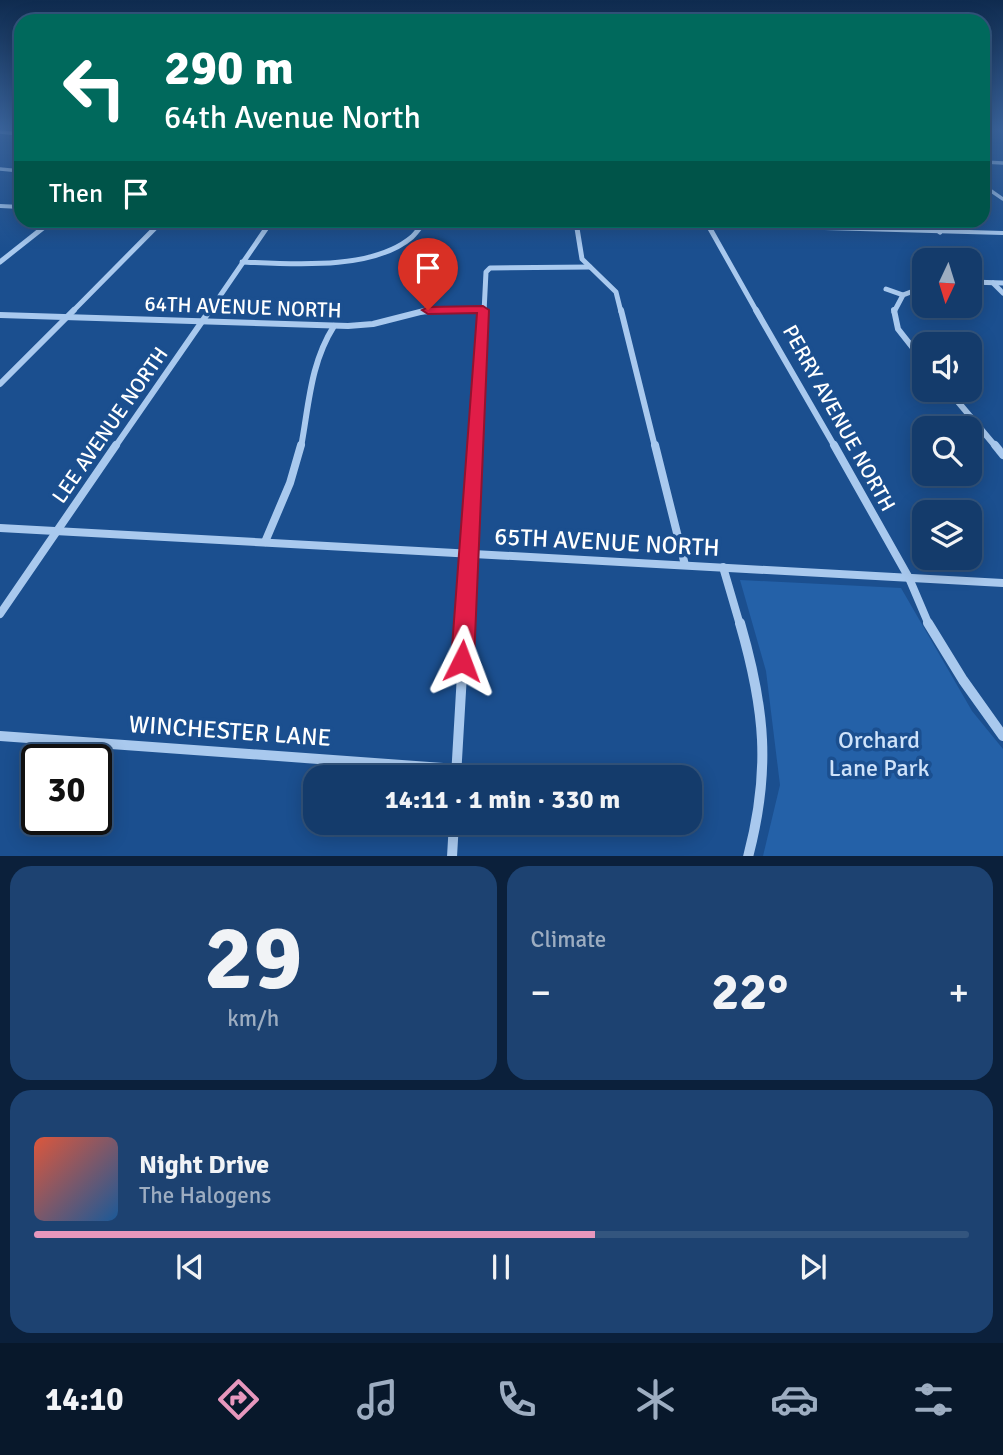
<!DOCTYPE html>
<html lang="en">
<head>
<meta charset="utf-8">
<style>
  body { margin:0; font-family:Signika,sans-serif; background:#1d4271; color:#f1f3f6; height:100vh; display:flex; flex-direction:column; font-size:26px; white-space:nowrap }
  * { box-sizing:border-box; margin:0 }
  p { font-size:23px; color:#9dadc1 }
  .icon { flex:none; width:38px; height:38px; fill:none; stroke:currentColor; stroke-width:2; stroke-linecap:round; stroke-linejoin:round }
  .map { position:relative; height:856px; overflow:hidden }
  .side { display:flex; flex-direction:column; gap:10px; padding:10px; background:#0b203b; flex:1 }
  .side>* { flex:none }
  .top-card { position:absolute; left:14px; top:14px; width:976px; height:214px; border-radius:21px; box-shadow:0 4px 18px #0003,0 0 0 2px #33557e; background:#00695c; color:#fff; overflow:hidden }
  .needle { width:46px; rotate:184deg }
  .controls { position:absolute; left:912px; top:248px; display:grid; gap:14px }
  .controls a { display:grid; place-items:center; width:70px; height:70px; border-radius:14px; background:#143b6b; box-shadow:0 4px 18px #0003,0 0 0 2px #33557e; font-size:35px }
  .speed { position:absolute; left:21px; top:744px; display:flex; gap:14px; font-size:35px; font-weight:700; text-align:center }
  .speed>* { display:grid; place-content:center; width:91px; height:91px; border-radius:50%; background:#143b6b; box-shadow:0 4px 18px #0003,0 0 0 2px #33557e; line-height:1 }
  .speed .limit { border:4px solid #111; border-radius:10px; background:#fff; color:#111 }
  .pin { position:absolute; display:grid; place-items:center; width:60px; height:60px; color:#fff; margin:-72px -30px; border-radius:50% 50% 50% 0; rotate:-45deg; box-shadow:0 0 7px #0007 }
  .pin .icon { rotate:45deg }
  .me { position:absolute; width:77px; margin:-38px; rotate:3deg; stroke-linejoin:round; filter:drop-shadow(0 0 5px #0008) }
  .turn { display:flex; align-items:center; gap:24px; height:147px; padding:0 35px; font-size:32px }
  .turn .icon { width:91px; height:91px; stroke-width:2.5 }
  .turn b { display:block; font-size:49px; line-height:60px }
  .then { display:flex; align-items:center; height:66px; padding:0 35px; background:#0003; gap:14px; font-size:26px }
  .big { font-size:52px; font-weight:700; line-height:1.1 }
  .side .widget { flex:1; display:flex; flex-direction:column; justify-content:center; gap:10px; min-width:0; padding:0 24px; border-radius:21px; background:#1d4271 }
  .side .dial { align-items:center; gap:0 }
  .dial b { font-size:91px; line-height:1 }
  .song { display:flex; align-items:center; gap:21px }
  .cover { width:84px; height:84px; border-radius:10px; background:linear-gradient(135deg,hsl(10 70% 55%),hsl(210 70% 35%)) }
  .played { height:7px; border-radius:4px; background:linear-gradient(90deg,#e797bd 60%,#33557e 60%) }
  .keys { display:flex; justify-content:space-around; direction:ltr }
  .heat { display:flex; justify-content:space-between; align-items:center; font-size:38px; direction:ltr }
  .side .tiles { flex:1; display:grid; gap:10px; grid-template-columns:1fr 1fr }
  .widget:last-child { grid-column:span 2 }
  .trip { position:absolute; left:303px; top:765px; width:399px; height:70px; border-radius:21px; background:#143b6b; box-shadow:0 4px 18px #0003,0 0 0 2px #33557e; font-weight:700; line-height:70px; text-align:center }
  .tabs { display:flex; height:112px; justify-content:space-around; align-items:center; background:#08182b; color:#9dadc1 }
  .tabs .icon { width:49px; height:49px }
  .tabs .active { color:#e797bd }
  .tabs b { font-size:32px; color:#f1f3f6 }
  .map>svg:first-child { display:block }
</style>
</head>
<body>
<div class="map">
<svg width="1003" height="857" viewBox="0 0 1003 857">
  <rect width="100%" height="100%" fill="#1b4f8f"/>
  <polygon fill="#2461a8" points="740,580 901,588 972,711 1003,749 1003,856 763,856 780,785 766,671"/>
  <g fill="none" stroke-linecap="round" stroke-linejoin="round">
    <g stroke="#a9c9ee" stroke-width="3.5">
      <polyline points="0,132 21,134"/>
      <polyline points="984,162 1003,163"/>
      <polyline points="0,169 21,171"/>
      <polyline points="984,186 1003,199"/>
    </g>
    <g stroke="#a9c9ee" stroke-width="5">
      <polyline points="926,220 940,232"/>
      <polyline points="576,222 582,259 616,292 621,312"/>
      <polyline points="708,225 757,312"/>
      <polyline points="0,262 53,220"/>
      <path d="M242,262c49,2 130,9 170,-25 5,-5 10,-12 14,-17"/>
      <polyline points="970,282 1003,283"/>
      <polyline points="993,283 1003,293"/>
      <polyline points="886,289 903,295"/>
      <polyline points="72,312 163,220"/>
      <polyline points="209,312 272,220"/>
      <polyline points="421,312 483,310"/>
      <polyline points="484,312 486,272 490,268 590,267"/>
      <polyline points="894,312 903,295 924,287"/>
    </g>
    <g stroke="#a9c9ee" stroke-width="6">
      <polyline points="621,310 655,447"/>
      <polyline points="756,310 835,447"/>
      <polyline points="894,310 898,329 924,362"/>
      <polyline points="0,315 348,326 373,324 428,310 483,310"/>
      <polyline points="0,384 74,310"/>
      <polyline points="948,390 996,447"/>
      <polyline points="115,447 210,310"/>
      <path d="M301,447c8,-42 9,-83 33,-121"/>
      <polyline points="476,447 484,310"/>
    </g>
    <g stroke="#a9c9ee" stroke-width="8">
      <polyline points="655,445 685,565"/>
      <polyline points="834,445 909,578 929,625"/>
      <polyline points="995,445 1003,455"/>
      <polyline points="0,528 1003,583"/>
      <polyline points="265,542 290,483 301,445"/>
      <polyline points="723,567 740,625"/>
      <polyline points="0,614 116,445"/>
      <polyline points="465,625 476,445"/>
    </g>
    <g stroke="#a9c9ee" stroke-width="10">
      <path d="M740,623c25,86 31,147 8,234"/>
      <polyline points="928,623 963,680 1003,736"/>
      <polyline points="0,736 457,769"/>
      <polyline points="456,777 465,623"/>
      <polyline points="452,857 454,822"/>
    </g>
    <g fill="#a9c9ee" fill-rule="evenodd">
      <polygon points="0,204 21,205 21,209 0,208"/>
      <polygon points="539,220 642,220 1003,231 1003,235 542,222"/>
    </g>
  </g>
  <linearGradient id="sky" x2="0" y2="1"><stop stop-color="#0f2b4f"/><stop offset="0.52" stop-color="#39639b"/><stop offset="1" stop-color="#39639b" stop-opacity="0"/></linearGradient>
  <rect width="1003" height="248" fill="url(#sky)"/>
  <polygon fill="#e11d48" stroke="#92132f" stroke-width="2" points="483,306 489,310 474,661 470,668 462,671 454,668 451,661 477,313 428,314 422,310 428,307"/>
  <g text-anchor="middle" stroke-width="7" stroke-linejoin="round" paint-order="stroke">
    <g font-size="21" fill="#fff" stroke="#1b4f8f">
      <text transform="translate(243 307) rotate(2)" y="7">64TH AVENUE NORTH</text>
      <text transform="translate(839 418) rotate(61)" y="7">PERRY AVENUE NORTH</text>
      <text transform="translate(110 425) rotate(-55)" y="7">LEE AVENUE NORTH</text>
    </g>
    <g font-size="24" fill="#fff" stroke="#1b4f8f">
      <text transform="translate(607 542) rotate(3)" y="8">65TH AVENUE NORTH</text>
      <text transform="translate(230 731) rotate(4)" y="8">WINCHESTER LANE</text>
    </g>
    <g font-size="24" fill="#cfe3fa" stroke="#1b4f8f">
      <text x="879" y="748">Orchard<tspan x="879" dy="28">Lane Park</tspan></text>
    </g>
  </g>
</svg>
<div class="controls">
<a><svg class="needle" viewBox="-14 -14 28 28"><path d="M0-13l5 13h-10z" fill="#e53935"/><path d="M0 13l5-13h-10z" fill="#9dadc1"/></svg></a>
<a><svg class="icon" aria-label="sound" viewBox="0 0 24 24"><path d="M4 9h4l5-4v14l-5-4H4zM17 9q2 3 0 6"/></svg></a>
<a><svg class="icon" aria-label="search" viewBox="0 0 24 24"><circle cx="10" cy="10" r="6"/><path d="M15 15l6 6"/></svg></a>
<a><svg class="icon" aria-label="layers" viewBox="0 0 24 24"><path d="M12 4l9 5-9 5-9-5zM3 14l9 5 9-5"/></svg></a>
</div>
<div class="speed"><div class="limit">30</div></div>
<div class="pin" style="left:428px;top:310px;background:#d93025"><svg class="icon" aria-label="arrive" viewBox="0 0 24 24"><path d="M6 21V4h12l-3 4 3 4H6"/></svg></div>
<svg class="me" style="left:462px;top:661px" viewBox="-20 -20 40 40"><path d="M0-17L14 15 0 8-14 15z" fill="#e11d48" stroke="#fff" stroke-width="4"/></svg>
<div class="trip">14:11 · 1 min · 330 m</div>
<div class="top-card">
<div class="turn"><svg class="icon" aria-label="left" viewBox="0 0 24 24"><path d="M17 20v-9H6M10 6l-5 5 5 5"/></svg><div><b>290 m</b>64th Avenue North</div></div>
<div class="then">Then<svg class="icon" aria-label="arrive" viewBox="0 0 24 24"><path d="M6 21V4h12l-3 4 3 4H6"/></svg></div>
</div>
</div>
<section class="side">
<div class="tiles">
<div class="widget dial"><b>29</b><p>km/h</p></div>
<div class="widget"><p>Climate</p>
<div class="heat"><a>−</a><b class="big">22°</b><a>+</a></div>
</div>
<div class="widget">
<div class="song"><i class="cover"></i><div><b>Night Drive</b><p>The Halogens</p></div></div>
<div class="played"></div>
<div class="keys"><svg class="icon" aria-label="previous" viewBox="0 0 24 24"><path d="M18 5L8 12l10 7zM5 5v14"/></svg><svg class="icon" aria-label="pause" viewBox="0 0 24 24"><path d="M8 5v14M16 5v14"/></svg><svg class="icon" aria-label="next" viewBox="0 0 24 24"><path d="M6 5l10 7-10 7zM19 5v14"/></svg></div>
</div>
</div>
</section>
<nav class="tabs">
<b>14:10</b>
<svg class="icon active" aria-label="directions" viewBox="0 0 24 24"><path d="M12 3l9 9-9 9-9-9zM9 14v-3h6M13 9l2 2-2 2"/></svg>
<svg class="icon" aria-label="music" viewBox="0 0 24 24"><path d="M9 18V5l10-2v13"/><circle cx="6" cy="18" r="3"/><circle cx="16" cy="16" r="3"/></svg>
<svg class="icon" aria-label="phone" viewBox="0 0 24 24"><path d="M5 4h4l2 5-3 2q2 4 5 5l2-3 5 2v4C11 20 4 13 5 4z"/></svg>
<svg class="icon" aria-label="climate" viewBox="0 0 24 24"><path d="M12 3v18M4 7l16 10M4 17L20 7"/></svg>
<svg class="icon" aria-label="car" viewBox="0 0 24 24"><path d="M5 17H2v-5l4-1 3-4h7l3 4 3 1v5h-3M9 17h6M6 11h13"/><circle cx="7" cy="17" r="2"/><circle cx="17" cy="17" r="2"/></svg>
<svg class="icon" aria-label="filters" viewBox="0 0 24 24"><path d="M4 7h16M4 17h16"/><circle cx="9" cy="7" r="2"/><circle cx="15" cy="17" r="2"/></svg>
</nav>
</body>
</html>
